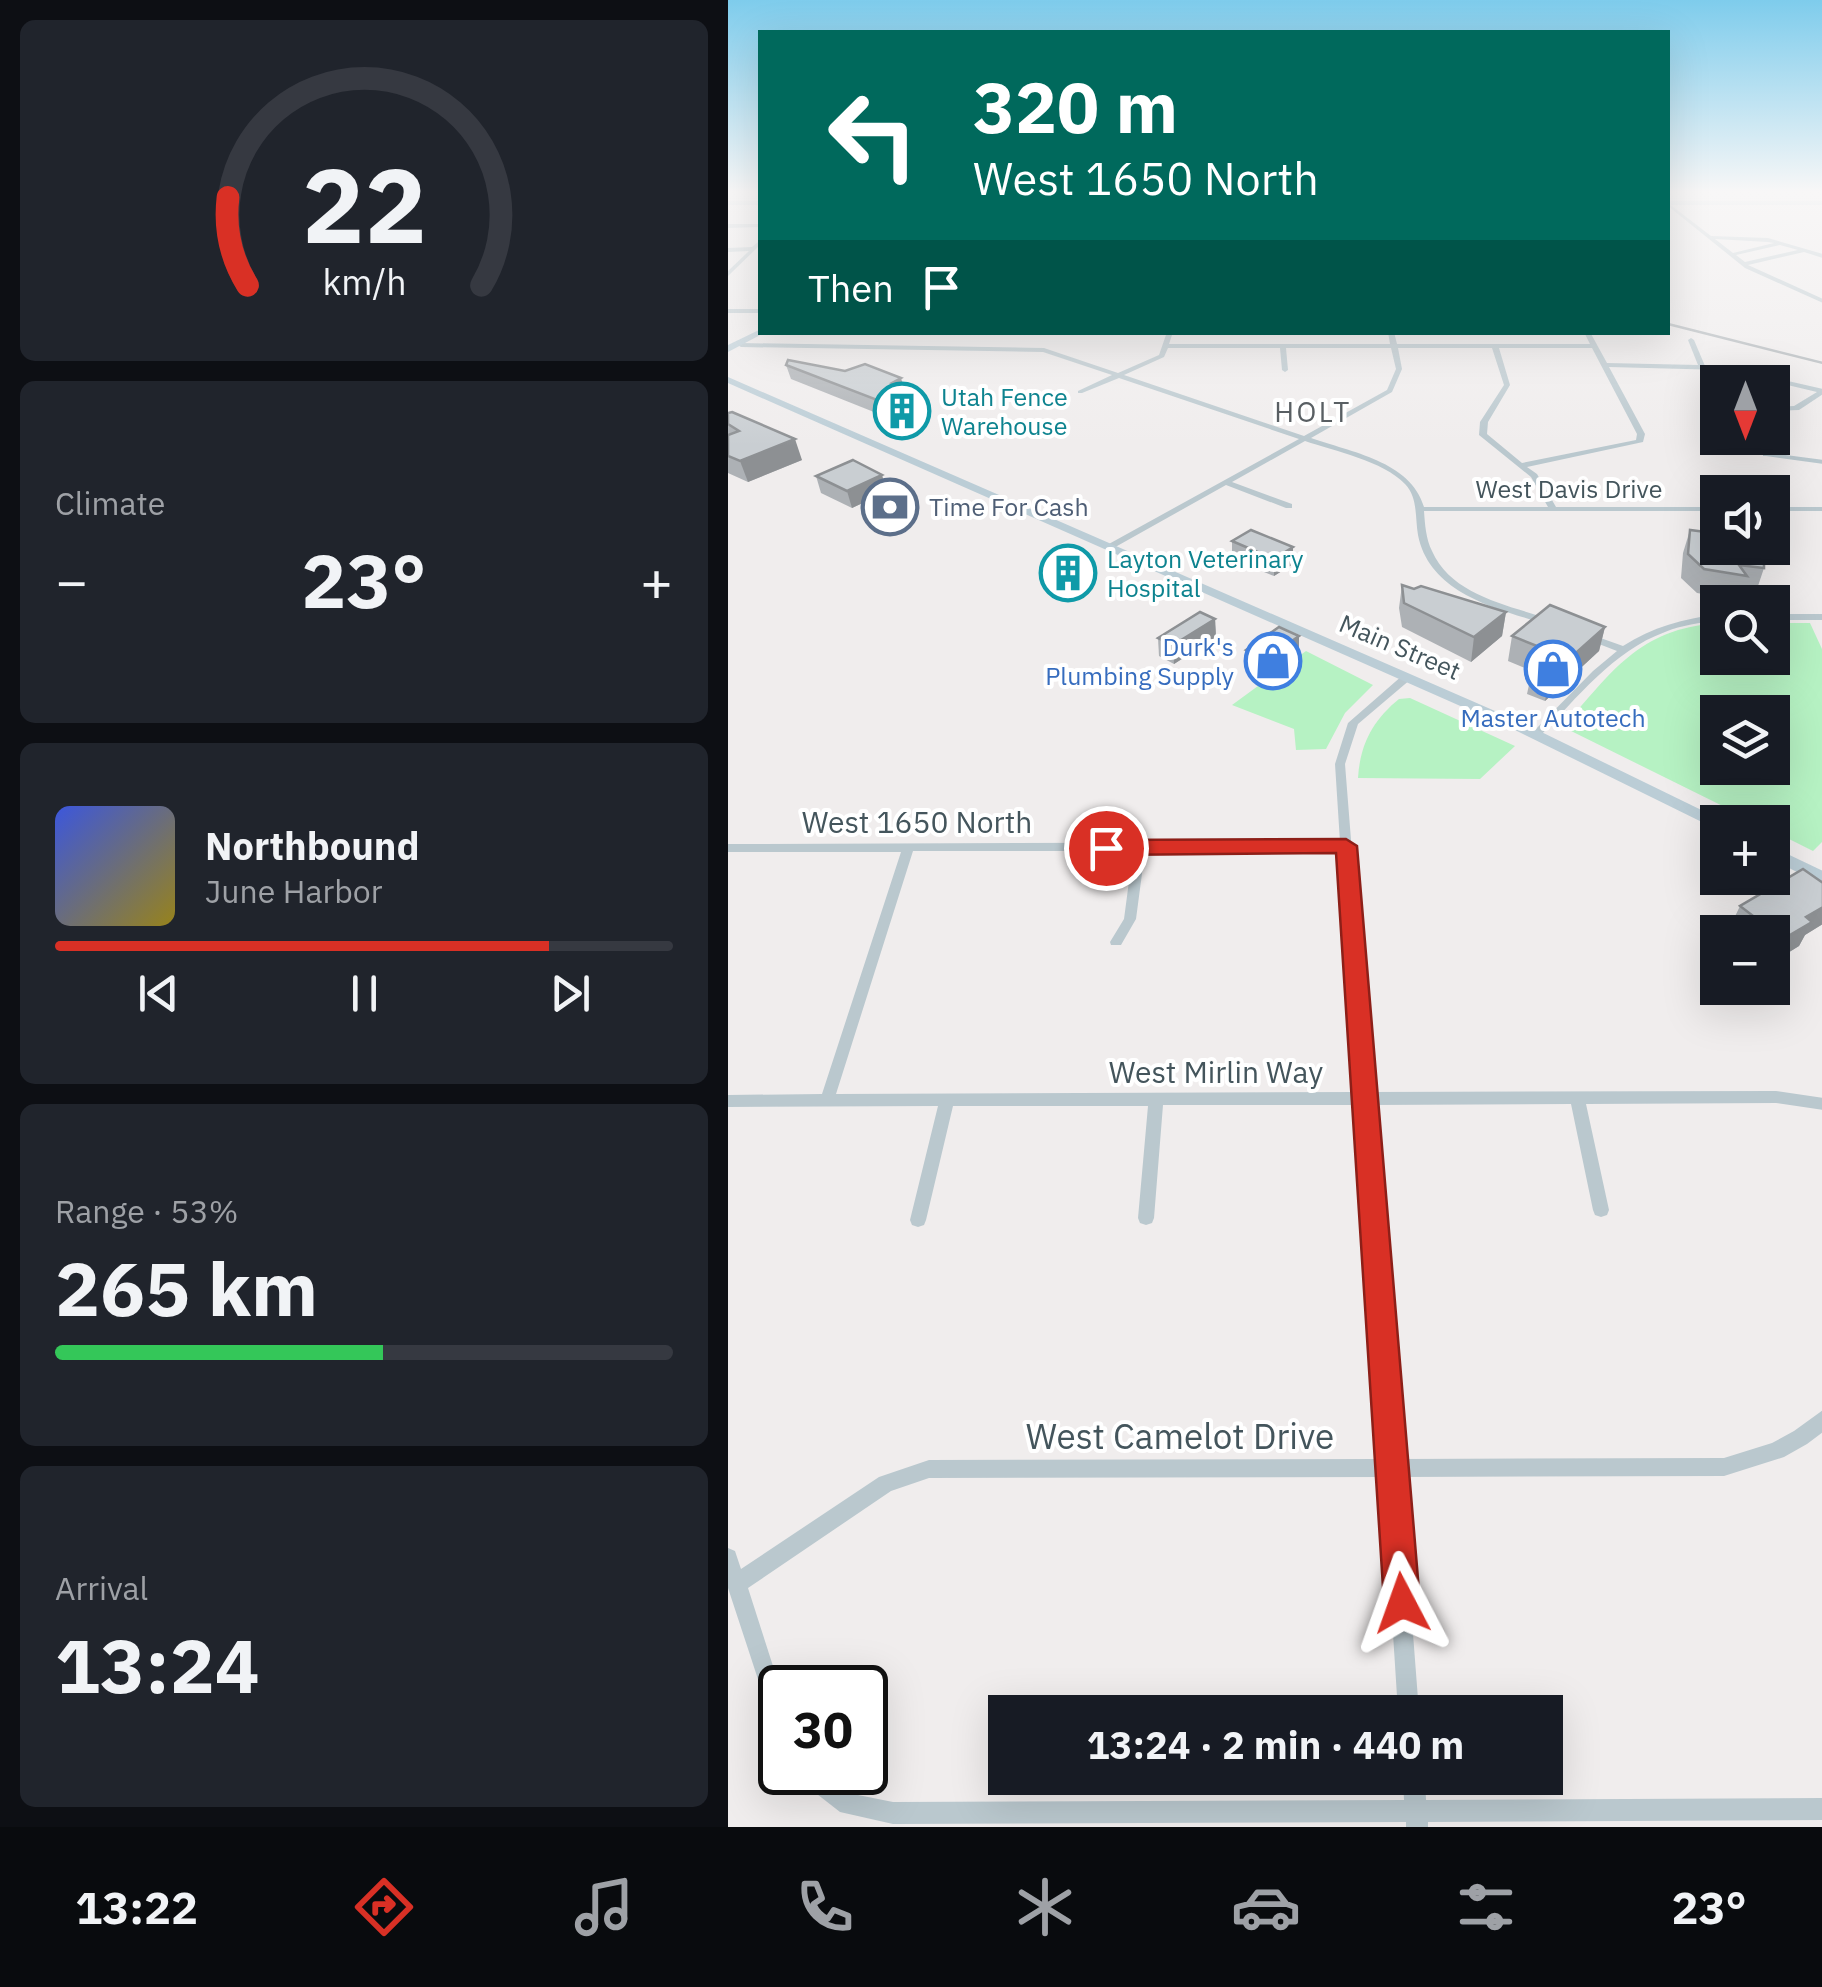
<!DOCTYPE html>
<html lang="en">
<head>
<meta charset="utf-8">
<style>
  body { margin:0; font-family:"IBM Plex Sans",sans-serif; background:#20242c; color:#f1f3f6; height:100vh; display:flex; flex-direction:column; font-size:38px; white-space:nowrap }
  * { box-sizing:border-box; margin:0 }
  p { font-size:32px; color:#9ea1a6 }
  .icon { flex:none; width:55px; height:55px; fill:none; stroke:currentColor; stroke-width:2; stroke-linecap:round; stroke-linejoin:round }
  .map { position:relative; flex:1; overflow:hidden }
  .drawer { display:flex; flex-direction:column; gap:20px; padding:20px; background:#0d0f14; width:728px }
  .drawer>* { flex:none }
  .banner { position:absolute; left:30px; top:30px; width:912px; height:305px; border-radius:0px; box-shadow:0 10px 40px #0002; background:#00695c; color:#fff; overflow:hidden }
  .needle { width:65px; rotate:180deg }
  .fabs { position:absolute; left:972px; top:365px; display:grid; gap:20px }
  .fabs a { display:grid; place-items:center; width:90px; height:90px; border-radius:0px; background:#171b24; box-shadow:0 10px 40px #0002; font-size:50px }
  .speed { position:absolute; left:30px; top:1665px; display:flex; gap:20px; font-size:50px; font-weight:700; text-align:center }
  .speed>* { display:grid; place-content:center; width:130px; height:130px; border-radius:50%; background:#171b24; box-shadow:0 10px 40px #0002; line-height:1 }
  .speed .limit { border:5px solid #111; border-radius:15px; background:#fff; color:#111 }
  .pin { position:absolute; display:grid; place-items:center; width:85px; height:85px; color:#fff; margin:-42px; border:5px solid #fff; border-radius:50%; box-shadow:0 2px 10px #0007 }
  .me { position:absolute; width:110px; margin:-55px; rotate:356deg; stroke-linejoin:round; filter:drop-shadow(0 0 8px #0008) }
  .turn { display:flex; align-items:center; gap:35px; height:210px; padding:0 50px; font-size:45px }
  .turn .icon { width:130px; height:130px; stroke-width:2.5 }
  .turn b { display:block; font-size:70px; line-height:85px }
  .then { display:flex; align-items:center; height:95px; padding:0 50px; background:#0003; gap:20px; font-size:38px }
  .big { font-size:75px; font-weight:800; line-height:1.1 }
  .drawer .card { flex:1; display:flex; flex-direction:column; justify-content:center; gap:15px; min-width:0; padding:0 35px; border-radius:15px; background:#20242c }
  .drawer .dial { align-items:center; gap:0 }
  .dial svg { height:260px; overflow:visible; fill:none; stroke:#363941; stroke-width:7; stroke-linecap:round; text-anchor:middle }
  .dial text { fill:#f1f3f6; stroke:none }
  .song { display:flex; align-items:center; gap:30px }
  .cover { width:120px; height:120px; border-radius:15px; background:linear-gradient(135deg,hsl(230 70% 55%),hsl(50 70% 35%)) }
  .played { height:10px; border-radius:5px; background:linear-gradient(90deg,#d93025 80%,#363941 80%) }
  .keys { display:flex; justify-content:space-around; direction:ltr }
  .heat { display:flex; justify-content:space-between; align-items:center; font-size:55px; direction:ltr }
  .charge { height:15px; border-radius:8px; background:linear-gradient(90deg,#34c759 53%,#363941 0) }
  .trip { position:absolute; left:260px; top:1695px; width:575px; height:100px; border-radius:0px; background:#171b24; box-shadow:0 10px 40px #0002; font-weight:800; line-height:100px; text-align:center }
  .tabs { display:flex; height:160px; justify-content:space-around; align-items:center; background:#090b0e; color:#9ea1a6 }
  .tabs .icon { width:70px; height:70px }
  .tabs .current { color:#d93025 }
  .tabs b { font-size:45px; color:#f1f3f6 }
  main { display:flex; flex:1; min-height:0 }
  .map>svg:first-child { display:block }
</style>
</head>
<body>
<main>
<section class="drawer">
<div class="card dial"><svg viewBox="0 0 100 80">
<path d="M14 69A42 42 0 1 1 86 69"/>
<path d="M14 69A42 42 0 0 1 8 42" stroke="#d93025"/>
<text x="50" y="56" font-size="32" font-weight="700">22</text>
<text x="50" y="72" font-size="11">km/h</text>
</svg></div>
<div class="card"><p>Climate</p>
<div class="heat"><a>−</a><b class="big">23°</b><a>+</a></div>
</div>
<div class="card">
<div class="song"><i class="cover"></i><div><b>Northbound</b><p>June Harbor</p></div></div>
<div class="played"></div>
<div class="keys"><svg class="icon" aria-label="previous" viewBox="0 0 24 24"><path d="M18 5L8 12l10 7zM5 5v14"/></svg><svg class="icon" aria-label="pause" viewBox="0 0 24 24"><path d="M8 5v14M16 5v14"/></svg><svg class="icon" aria-label="next" viewBox="0 0 24 24"><path d="M6 5l10 7-10 7zM19 5v14"/></svg></div>
</div>
<div class="card"><p>Range · 53%</p><b class="big">265 km</b><div class="charge"></div></div>
<div class="card"><p>Arrival</p><b class="big">13:24</b></div>
</section>
<div class="map">
<svg width="1095" height="1827" viewBox="0 0 1095 1827">
  <rect width="100%" height="100%" fill="#f0eded"/>
  <g fill="#b6f2c3" fill-rule="evenodd">
    <path d="M990,623v35h55v-35h37l12,26 1,192 -10,10 -40,-20v-9h-18l-192,-95c49,-55 75,-98 155,-104zM990,712h55v56h-55z"/>
    <polygon points="578,651 645,685 617,713 598,749 568,750 566,729 504,705"/>
    <path d="M682,698l105,48 -35,33 -122,-1c2,-34 15,-58 41,-79z"/>
  </g>
  <g fill="none" stroke-linecap="round" stroke-linejoin="round">
    <g fill="#bac8ce" fill-rule="evenodd">
      <path d="M940,203l43,33 57,2 55,16v4l-19,-6 -56,13 75,34v4l-78,-35 -77,-62zM987,239l53,3 6,1 -41,10zM1052,245l18,5 -53,12 -9,-7z"/>
      <polygon points="0,224 32,224 32,227 0,228"/>
      <polygon points="30,242 32,242 32,245 0,276 0,271 21,251 0,252 0,248 24,247"/>
      <rect x="0" y="309" width="32" height="4"/>
      <path d="M439,332h6l-4,12h221l-2,-12h6l3,12h193l-6,-12h6l17,31 91,2 -10,-25 3,-2 3,2 11,26h18l100,23v5l-24,16 -26,1v-4l21,-1 23,-14 -94,-22 -114,-3 36,67 -2,8 -116,25 10,7 19,33h162v4h-294c1,14 2,28 8,40 20,46 81,55 123,70l2,2 -5,3c-50,-16 -122,-30 -134,-91 -3,-17 0,-38 -13,-51 -22,-23 -70,-33 -100,-43l-73,41 60,22v4h-6l-60,-23 -116,65 -4,-3 1,-2 192,-106 -180,-61 -37,15h-4v-2l34,-16 -69,-23 -302,-5 -3,-2 3,-2 303,5 74,25 41,-18zM440,348h112l2,22 3,2 3,-2 -2,-22h105l5,21 -9,21 -83,46 -180,-61 40,-18zM670,348h94l12,37 -24,37 -1,13 52,42 17,30h-124c-13,-46 -74,-55 -113,-69l81,-46 10,-23zM771,348h93l45,86 -1,6 -114,23 -35,-29 1,-12 22,-37z"/>
      <polygon points="1035,452 1095,460 1095,464 1038,456 1035,456"/>
      <rect x="1045" y="507" width="50" height="4"/>
      <path d="M990,614v6c-18,3 -36,5 -53,12 -52,19 -88,66 -125,104h-8l-1,-2 62,-63 24,-20 -31,-12v-4h6l31,11c29,-19 61,-27 95,-32z"/>
      <rect x="1045" y="614" width="50" height="6"/>
      <path d="M679,674l5,3 -1,2 -53,45 -13,40 26,328 405,-1 47,7v12l-47,-7 -190,1 23,106 -2,5 -6,2 -6,-2 -2,-5 -22,-106 -199,1 28,354 324,-1 48,-15 22,-12 29,-21v22l-16,12 -23,13 -60,19 -323,1 18,235h-21l-15,-235 -454,1 -38,13 -143,97 32,100v40l-7,-3 -45,-137v-40l7,3 6,18 138,-92 50,-17 452,-1 -23,-354h-195l-9,113 -2,5 -6,2 -6,-2 -2,-5 10,-112h-195l-27,114 -2,5 -6,2 -6,-2 -2,-5 28,-114 -210,1v-12l94,-1 79,-242h-173v-8l612,-2 -5,-78 13,-41 55,-48zM612,850l17,242 -521,2 77,-243h220l-9,68 -14,23 1,3h10l15,-26 9,-68z"/>
      <polygon points="68,1772 97,1772 125,1794 165,1802 676,1800 675,1778 697,1778 698,1800 1095,1798 1095,1820 700,1822 700,1827 678,1827 678,1822 165,1824 112,1812 71,1780"/>
    </g>
    <g fill="#bbcdd6" fill-rule="evenodd">
      <rect x="0" y="201" width="32" height="4"/>
      <rect x="940" y="201" width="155" height="4"/>
      <polygon points="31,330 38,332 0,352 0,345"/>
      <polygon points="0,377 799,725 998,822 990,822 990,828 984,827 789,731 0,383"/>
      <polygon points="1045,847 1095,871 1095,885 1045,860"/>
    </g>
    <polyline stroke="#aeb4b8" stroke-width="2.5" points="940,324 1095,363"/>
  </g>
  <g fill="#adb1b5">
    <polygon points="58,365 176,387 192,393 195,408 166,420 63,379"/>
    <polygon points="0,413 74,460 20,482 0,473"/>
    <polygon points="154,475 158,492 124,508 93,493 88,476"/>
    <polygon points="981,527 1036,568 1028,592 1014,590 1010,600 969,593 953,578 955,553 962,530 979,532"/>
    <polygon points="504,541 565,547 565,564 546,576 504,559"/>
    <polygon points="358,559 360,571 338,583 321,576 319,564"/>
    <polygon points="674,585 686,589 778,612 774,636 743,662 674,627 671,608"/>
    <polygon points="487,619 488,637 446,664 431,656 430,638"/>
    <polygon points="877,627 871,651 817,701 799,694 804,671 780,661 784,636"/>
    <polygon points="571,636 571,655 539,678 518,668 518,650"/>
    <polygon points="1095,883 1095,924 1077,935 1071,946 1045,962 1045,932 1003,932 1000,931 1012,906"/>
  </g>
  <g fill="#8d9093">
    <polygon points="173,378 177,392 164,383"/>
    <polygon points="192,393 195,408 166,420 162,405"/>
    <polygon points="67,439 74,460 20,482 12,461"/>
    <polygon points="154,475 158,492 124,508 119,491"/>
    <polygon points="565,547 565,564 546,576 546,559"/>
    <polygon points="358,559 360,571 338,583 336,572"/>
    <polygon points="778,612 774,636 743,662 746,637"/>
    <polygon points="487,619 488,637 446,664 445,645"/>
    <polygon points="877,627 871,651 817,701 822,676"/>
    <polygon points="571,636 571,655 539,678 538,659"/>
    <polygon points="1095,907 1095,924 1077,935 1071,946 1045,962 1045,959 1055,939 1078,917"/>
  </g>
  <g fill="#c9ced2" stroke="#8d9093" stroke-width="2.5">
    <polygon points="60,360 117,371 137,364 173,378 164,383 192,393 162,405 58,365"/>
    <polygon points="4,412 67,439 12,461 0,456 0,435 11,431 0,424 0,413"/>
    <polygon points="125,460 154,475 119,491 88,476"/>
    <polygon points="981,527 990,529 990,548 1036,548 1036,568 1011,565 1019,576 976,569 960,554 962,530 985,533"/>
    <polygon points="523,530 565,547 546,559 504,541"/>
    <polygon points="341,551 358,559 336,572 319,564"/>
    <polygon points="674,585 686,589 693,586 778,612 746,637 676,603"/>
    <polygon points="822,605 877,627 822,676 804,669 824,652 784,636"/>
    <polygon points="472,612 487,619 445,645 430,638"/>
    <polygon points="551,627 571,636 538,659 518,650"/>
    <polygon points="1075,869 1095,883 1095,907 1078,917 1084,922 1055,939 1012,906"/>
  </g>
  <linearGradient id="sky" x2="0" y2="1"><stop stop-color="#7eccec"/><stop offset="0.43" stop-color="#f8f7f7"/><stop offset="1" stop-color="#f8f7f7" stop-opacity="0"/></linearGradient>
  <rect width="1095" height="446" fill="url(#sky)"/>
  <polygon fill="#d93025" stroke="#8d1f18" stroke-width="2.5" points="618,839 629,846 692,1603 687,1616 674,1621 661,1616 656,1603 608,853 378,855 367,848 378,840"/>
  <defs>
    <g id="building-ring" transform="scale(2.875)"><circle r="9.5" fill="#fff" stroke="#0f9aa8" stroke-width="1.5"/><path d="M-4-6H4V6H1V3H-1V6H-4ZM-2.5-4.3h1.7v1.8h-1.7ZM.8-4.3h1.7v1.8H.8ZM-2.5-1h1.7V.8h-1.7ZM.8-1h1.7V.8H.8Z" fill="#0f9aa8"/></g>
    <g id="bank-ring" transform="scale(2.875)"><circle r="9.5" fill="#fff" stroke="#5c6f8a" stroke-width="1.5"/><path d="M-6-4H6V4H-6ZM0-2.3a2.3 2.3 0 1 0 0 4.6a2.3 2.3 0 1 0 0-4.6Z" fill="#5c6f8a"/></g>
    <g id="shop-ring" transform="scale(2.875)"><circle r="9.5" fill="#fff" stroke="#3f7fe0" stroke-width="1.5"/><path d="M-5-2.5h2.3a2.7 3.5 0 0 1 5.4 0H5L5.5 6h-11ZM-1.5-2.5h3a1.5 2.3 0 0 0-3 0Z" fill="#3f7fe0"/></g>
  </defs>
  <g fill-rule="evenodd">
    <use href="#building-ring" x="174" y="411"/>
    <use href="#bank-ring" x="162" y="507"/>
    <use href="#building-ring" x="340" y="573"/>
    <use href="#shop-ring" x="545" y="661"/>
    <use href="#shop-ring" x="825" y="669"/>
  </g>
  <g text-anchor="middle" stroke-width="8" stroke-linejoin="round" paint-order="stroke">
    <g font-size="25" fill="#0d838f" stroke="#fff" text-anchor="start">
      <text x="213" y="406">Utah Fence<tspan x="213" dy="29">Warehouse</tspan></text>
      <text x="379" y="568">Layton Veterinary<tspan x="379" dy="29">Hospital</tspan></text>
    </g>
    <g font-size="25" fill="#44555c" stroke="#fff">
      <text x="841" y="498">West Davis Drive</text>
      <text transform="translate(672 647) rotate(23)" y="9">Main Street</text>
    </g>
    <g font-size="25" fill="#4e5e75" stroke="#fff" text-anchor="start">
      <text x="201" y="516">Time For Cash</text>
    </g>
    <g font-size="25" fill="#366cbe" stroke="#fff" text-anchor="end">
      <text x="506" y="656">Durk's<tspan x="506" dy="29">Plumbing Supply</tspan></text>
      <text x="825" y="727" text-anchor="middle">Master Autotech</text>
    </g>
    <g font-size="28" letter-spacing="2.5" fill="#595f63" stroke="#fff">
      <text x="585" y="422">HOLT</text>
    </g>
    <g font-size="30" fill="#44555c" stroke="#fff">
      <text x="189" y="833">West 1650 North</text>
      <text x="488" y="1083">West Mirlin Way</text>
    </g>
    <g font-size="35" fill="#44555c" stroke="#fff">
      <text x="452" y="1449">West Camelot Drive</text>
    </g>
  </g>
</svg>
<div class="fabs">
<a><svg class="needle" viewBox="-14 -14 28 28"><path d="M0-13l5 13h-10z" fill="#e53935"/><path d="M0 13l5-13h-10z" fill="#9ea1a6"/></svg></a>
<a><svg class="icon" aria-label="sound" viewBox="0 0 24 24"><path d="M4 9h4l5-4v14l-5-4H4zM17 9q2 3 0 6"/></svg></a>
<a><svg class="icon" aria-label="search" viewBox="0 0 24 24"><circle cx="10" cy="10" r="6"/><path d="M15 15l6 6"/></svg></a>
<a><svg class="icon" aria-label="layers" viewBox="0 0 24 24"><path d="M12 4l9 5-9 5-9-5zM3 14l9 5 9-5"/></svg></a>
<a>+</a>
<a>−</a>
</div>
<div class="speed"><div class="limit">30</div></div>
<div class="pin" style="left:378px;top:848px;background:#d93025"><svg class="icon" aria-label="arrive" viewBox="0 0 24 24"><path d="M6 21V4h12l-3 4 3 4H6"/></svg></div>
<svg class="me" style="left:674px;top:1603px" viewBox="-20 -20 40 40"><path d="M0-17L14 15 0 8-14 15z" fill="#d93025" stroke="#fff" stroke-width="4"/></svg>
<div class="trip">13:24 · 2 min · 440 m</div>
<div class="banner">
<div class="turn"><svg class="icon" aria-label="left" viewBox="0 0 24 24"><path d="M17 20v-9H6M10 6l-5 5 5 5"/></svg><div><b>320 m</b>West 1650 North</div></div>
<div class="then">Then<svg class="icon" aria-label="arrive" viewBox="0 0 24 24"><path d="M6 21V4h12l-3 4 3 4H6"/></svg></div>
</div>
</div>
</main>
<nav class="tabs">
<b>13:22</b>
<svg class="icon current" aria-label="directions" viewBox="0 0 24 24"><path d="M12 3l9 9-9 9-9-9zM9 14v-3h6M13 9l2 2-2 2"/></svg>
<svg class="icon" aria-label="music" viewBox="0 0 24 24"><path d="M9 18V5l10-2v13"/><circle cx="6" cy="18" r="3"/><circle cx="16" cy="16" r="3"/></svg>
<svg class="icon" aria-label="phone" viewBox="0 0 24 24"><path d="M5 4h4l2 5-3 2q2 4 5 5l2-3 5 2v4C11 20 4 13 5 4z"/></svg>
<svg class="icon" aria-label="climate" viewBox="0 0 24 24"><path d="M12 3v18M4 7l16 10M4 17L20 7"/></svg>
<svg class="icon" aria-label="car" viewBox="0 0 24 24"><path d="M5 17H2v-5l4-1 3-4h7l3 4 3 1v5h-3M9 17h6M6 11h13"/><circle cx="7" cy="17" r="2"/><circle cx="17" cy="17" r="2"/></svg>
<svg class="icon" aria-label="filters" viewBox="0 0 24 24"><path d="M4 7h16M4 17h16"/><circle cx="9" cy="7" r="2"/><circle cx="15" cy="17" r="2"/></svg>
<b>23°</b>
</nav>
</body>
</html>
